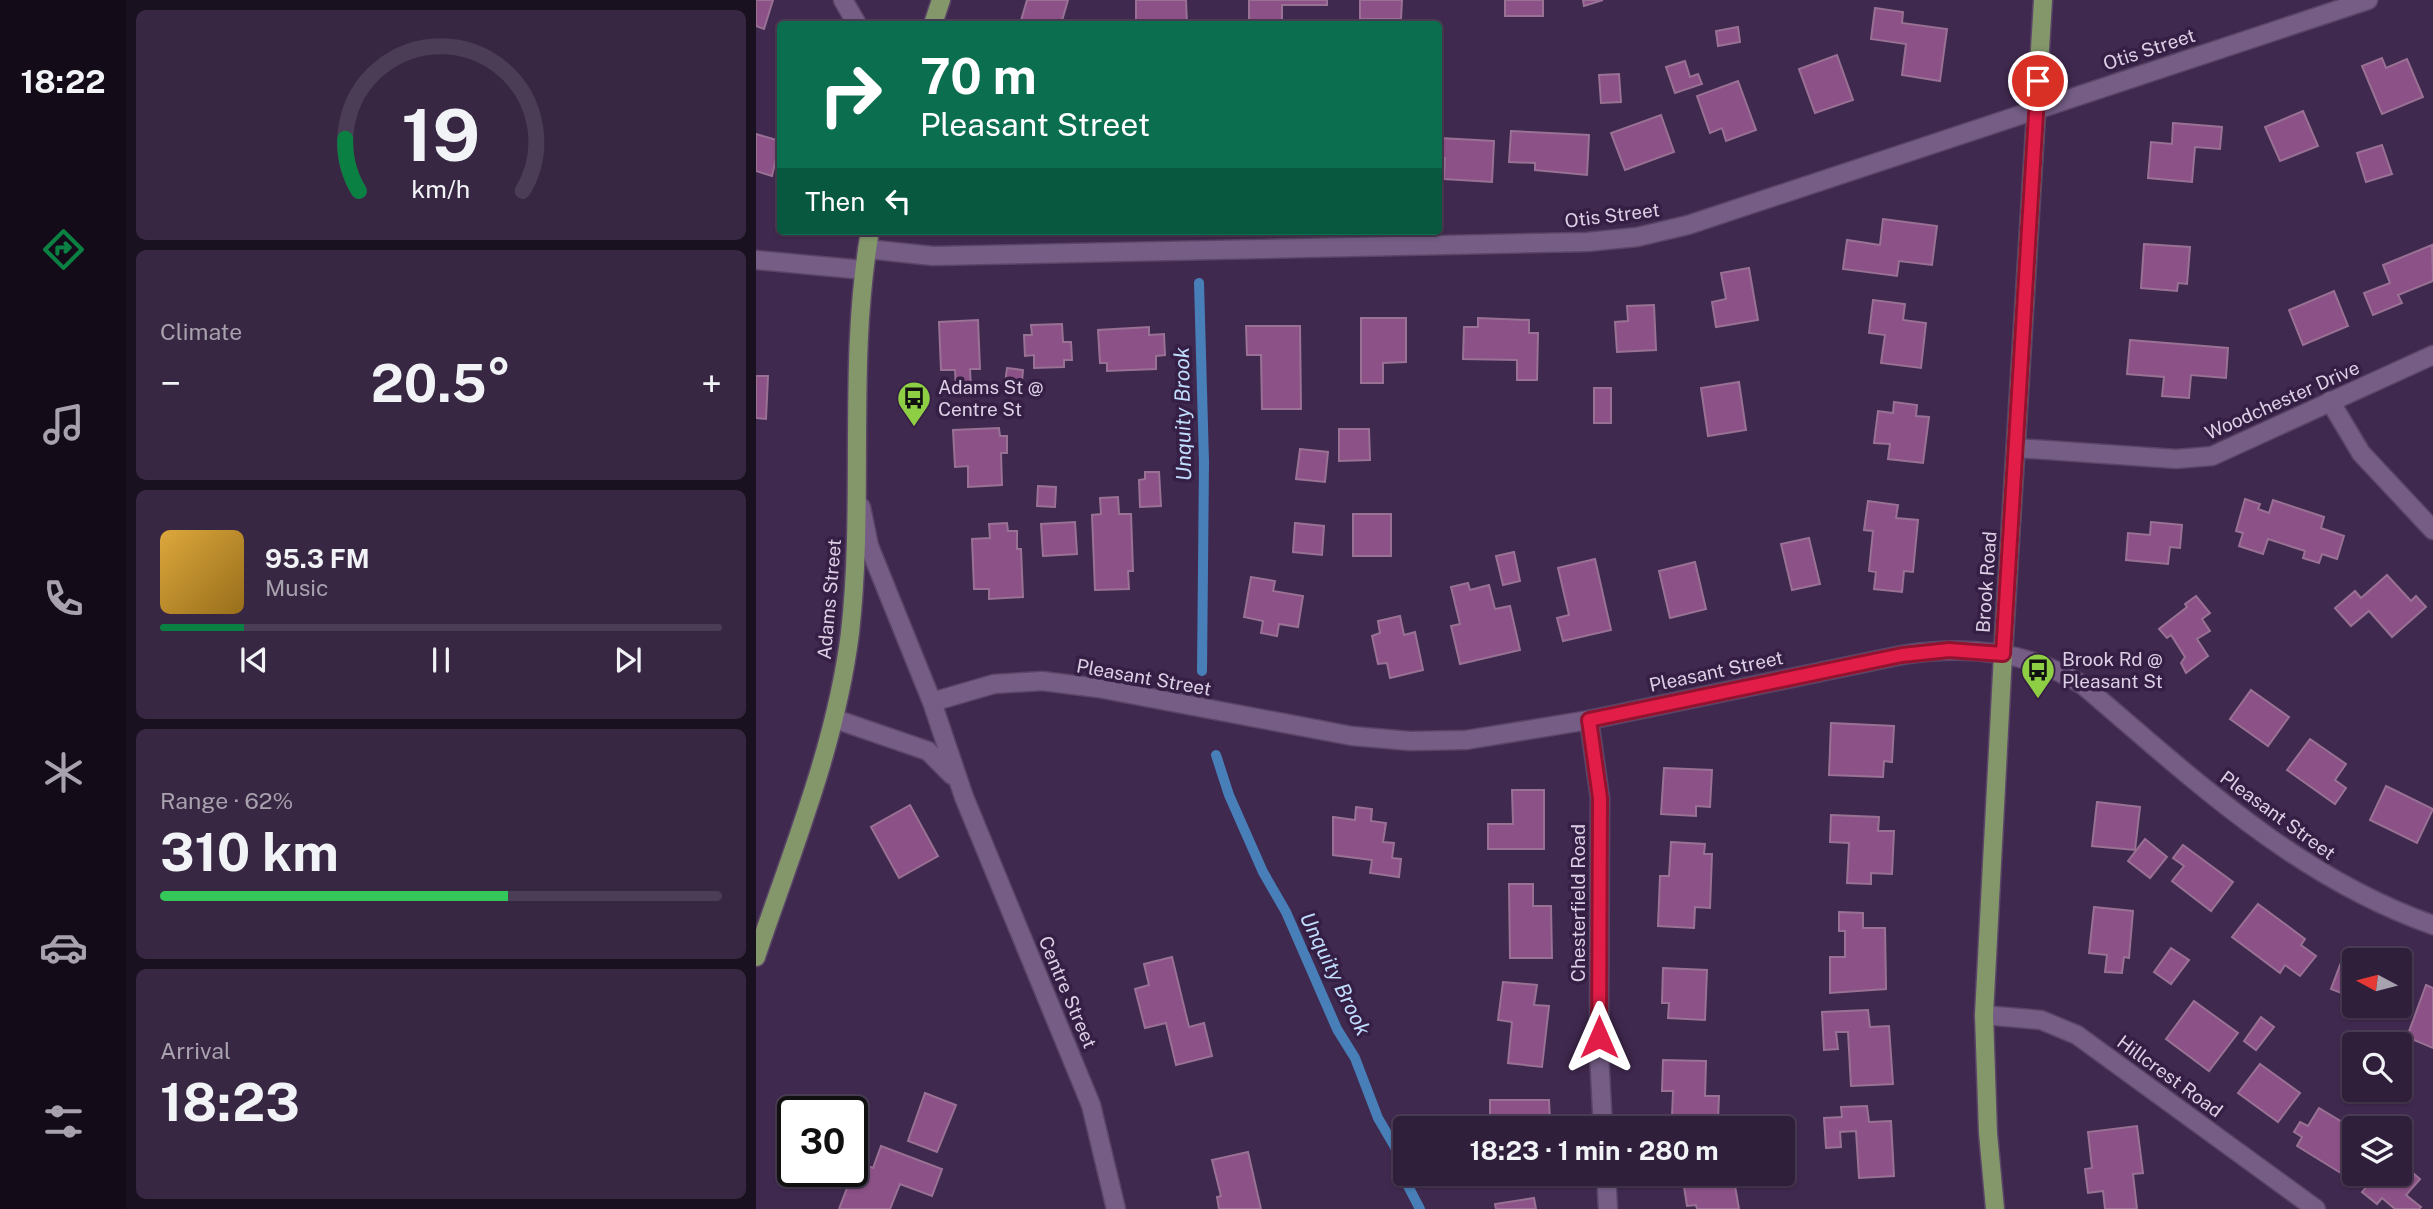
<!DOCTYPE html>
<html lang="en">
<head>
<meta charset="utf-8">
<style>
  body { margin:0; font-family:"Public Sans",sans-serif; background:#382742; color:#f1f3f6; height:100vh; display:flex; flex-direction:column; font-size:26px; white-space:nowrap }
  * { box-sizing:border-box; margin:0 }
  p { font-size:23px; color:#a8a2af }
  .icon { flex:none; width:38px; height:38px; fill:none; stroke:currentColor; stroke-width:2; stroke-linecap:round; stroke-linejoin:round }
  .map { position:relative; flex:1; overflow:hidden }
  .side { display:flex; flex-direction:column; gap:10px; padding:10px; background:#1a1120; width:630px }
  .side>* { flex:none }
  .top-card { position:absolute; left:21px; top:21px; width:665px; height:214px; border-radius:7px; box-shadow:0 2px 5px #0004,0 0 0 2px #4b3d55; background:#0b6e4f; color:#fff; overflow:hidden }
  .needle { width:46px; rotate:277deg }
  .tools { position:absolute; left:1586px; top:948px; display:grid; gap:14px }
  .tools a { display:grid; place-items:center; width:70px; height:70px; border-radius:7px; background:#301f3b; box-shadow:0 2px 5px #0004,0 0 0 2px #4b3d55; font-size:35px }
  .speed { position:absolute; left:21px; top:1096px; display:flex; gap:14px; font-size:35px; font-weight:700; text-align:center }
  .speed>* { display:grid; place-content:center; width:91px; height:91px; border-radius:50%; background:#301f3b; box-shadow:0 2px 5px #0004,0 0 0 2px #4b3d55; line-height:1 }
  .speed .limit { border:4px solid #111; border-radius:10px; background:#fff; color:#111 }
  .pin { position:absolute; display:grid; place-items:center; width:60px; height:60px; color:#fff; margin:-30px; border:4px solid #fff; border-radius:50%; box-shadow:0 2px 7px #0007 }
  .me { position:absolute; width:77px; margin:-38px; rotate:0deg; stroke-linejoin:round; filter:drop-shadow(0 0 5px #0008) }
  .turn { display:flex; align-items:center; gap:24px; height:147px; padding:0 28px; font-size:32px }
  .turn .icon { width:91px; height:91px; stroke-width:2.5 }
  .turn b { display:block; font-size:49px; line-height:60px }
  .then { display:flex; align-items:center; height:66px; padding:0 28px; background:#0003; gap:14px; font-size:26px }
  .big { font-size:52px; font-weight:700; line-height:1.1 }
  .side .card { flex:1; display:flex; flex-direction:column; justify-content:center; gap:10px; min-width:0; padding:0 24px; border-radius:10px; background:#382742 }
  .side .dial { align-items:center; gap:0 }
  .dial svg { height:182px; overflow:visible; fill:none; stroke:#4b3d55; stroke-width:7; stroke-linecap:round; text-anchor:middle }
  .dial text { fill:#f1f3f6; stroke:none }
  .song { display:flex; align-items:center; gap:21px }
  .cover { width:84px; height:84px; border-radius:10px; background:linear-gradient(135deg,hsl(40 70% 55%),hsl(40 70% 35%)) }
  .played { height:7px; border-radius:4px; background:linear-gradient(90deg,#0b8043 15%,#4b3d55 15%) }
  .keys { display:flex; justify-content:space-around; direction:ltr }
  .heat { display:flex; justify-content:space-between; align-items:center; font-size:38px; direction:ltr }
  .charge { height:10px; border-radius:5px; background:linear-gradient(90deg,#34c759 62%,#4b3d55 0) }
  .trip { position:absolute; left:637px; top:1116px; width:402px; height:70px; border-radius:7px; background:#301f3b; box-shadow:0 2px 5px #0004,0 0 0 2px #4b3d55; font-weight:700; line-height:70px; text-align:center }
  main { display:flex; flex:1; min-height:0 }
  .menu { display:flex; flex-direction:column; width:126px; justify-content:space-around; align-items:center; background:#130c18; color:#a8a2af }
  .menu .icon { width:49px; height:49px }
  .menu .on { color:#0b8043 }
  .menu b { font-size:32px; color:#f1f3f6 }
  .map>svg:first-child { display:block }
</style>
</head>
<body>
<main>
<nav class="menu">
<b>18:22</b>
<svg class="icon on" aria-label="directions" viewBox="0 0 24 24"><path d="M12 3l9 9-9 9-9-9zM9 14v-3h6M13 9l2 2-2 2"/></svg>
<svg class="icon" aria-label="music" viewBox="0 0 24 24"><path d="M9 18V5l10-2v13"/><circle cx="6" cy="18" r="3"/><circle cx="16" cy="16" r="3"/></svg>
<svg class="icon" aria-label="phone" viewBox="0 0 24 24"><path d="M5 4h4l2 5-3 2q2 4 5 5l2-3 5 2v4C11 20 4 13 5 4z"/></svg>
<svg class="icon" aria-label="climate" viewBox="0 0 24 24"><path d="M12 3v18M4 7l16 10M4 17L20 7"/></svg>
<svg class="icon" aria-label="car" viewBox="0 0 24 24"><path d="M5 17H2v-5l4-1 3-4h7l3 4 3 1v5h-3M9 17h6M6 11h13"/><circle cx="7" cy="17" r="2"/><circle cx="17" cy="17" r="2"/></svg>
<svg class="icon" aria-label="filters" viewBox="0 0 24 24"><path d="M4 7h16M4 17h16"/><circle cx="9" cy="7" r="2"/><circle cx="15" cy="17" r="2"/></svg>
</nav>
<section class="side">
<div class="card dial"><svg viewBox="0 0 100 80">
<path d="M14 69A42 42 0 1 1 86 69"/>
<path d="M14 69A42 42 0 0 1 8 46" stroke="#0b8043"/>
<text x="50" y="56" font-size="32" font-weight="700">19</text>
<text x="50" y="72" font-size="11">km/h</text>
</svg></div>
<div class="card"><p>Climate</p>
<div class="heat"><a>−</a><b class="big">20.5°</b><a>+</a></div>
</div>
<div class="card">
<div class="song"><i class="cover"></i><div><b>95.3 FM</b><p>Music</p></div></div>
<div class="played"></div>
<div class="keys"><svg class="icon" aria-label="previous" viewBox="0 0 24 24"><path d="M18 5L8 12l10 7zM5 5v14"/></svg><svg class="icon" aria-label="pause" viewBox="0 0 24 24"><path d="M8 5v14M16 5v14"/></svg><svg class="icon" aria-label="next" viewBox="0 0 24 24"><path d="M6 5l10 7-10 7zM19 5v14"/></svg></div>
</div>
<div class="card"><p>Range · 62%</p><b class="big">310 km</b><div class="charge"></div></div>
<div class="card"><p>Arrival</p><b class="big">18:23</b></div>
</section>
<div class="map">
<svg width="1677" height="1209" viewBox="0 0 1677 1209">
  <rect width="100%" height="100%" fill="#40294f"/>
  <g fill="none" stroke-linecap="round" stroke-linejoin="round">
    <g stroke="#487fb8" stroke-width="10">
      <polyline points="443,283 448,462 446,671"/>
      <polyline points="460,755 473,795 507,872 530,912 581,1029 599,1058 622,1118 639,1147 651,1184 664,1209"/>
    </g>
  </g>
  <g fill="#8c5186" stroke="#997194" stroke-width="2">
    <polygon points="0,0 17,0 8,29 0,26"/>
    <polygon points="271,0 312,0 305,24 264,24"/>
    <polygon points="380,0 430,0 431,24 380,24"/>
    <polygon points="493,0 571,0 571,5 526,5 526,24 493,24"/>
    <polygon points="604,0 646,0 645,19 604,19"/>
    <rect x="749" y="0" width="38" height="16"/>
    <polygon points="827,0 847,0 828,6"/>
    <polygon points="1119,8 1147,12 1146,23 1191,29 1184,81 1146,75 1150,44 1115,39"/>
    <polygon points="982,27 984,42 962,46 960,31"/>
    <polygon points="1081,55 1097,100 1059,113 1043,69"/>
    <polygon points="1626,58 1630,68 1651,59 1667,97 1626,114 1606,66"/>
    <polygon points="929,61 934,77 942,74 946,84 919,93 910,67"/>
    <polygon points="863,74 865,102 845,103 843,75"/>
    <polygon points="982,81 1000,130 970,141 966,128 954,133 941,96"/>
    <polygon points="1547,111 1562,146 1524,161 1509,127"/>
    <polygon points="905,115 918,152 869,170 855,133"/>
    <polygon points="1417,123 1466,127 1464,149 1439,147 1436,182 1392,178 1395,142 1416,144"/>
    <polygon points="682,127 684,138 738,141 736,182 688,179 689,158 682,158"/>
    <polygon points="755,131 833,135 831,175 779,170 779,163 753,162"/>
    <polygon points="0,134 24,141 16,176 0,171"/>
    <polygon points="1626,145 1636,174 1610,182 1601,153"/>
    <polygon points="1127,219 1181,226 1176,265 1143,261 1141,276 1087,269 1091,240 1124,245"/>
    <polygon points="1388,244 1434,247 1431,284 1422,283 1421,291 1385,288"/>
    <polygon points="1676,245 1677,281 1642,295 1646,303 1617,315 1608,293 1634,283 1627,265"/>
    <polygon points="993,268 1002,320 960,327 956,302 970,299 965,273"/>
    <polygon points="1578,291 1592,326 1547,345 1533,310"/>
    <polygon points="1117,300 1149,304 1147,320 1170,323 1165,368 1125,363 1129,335 1113,333"/>
    <polygon points="898,305 900,350 861,352 859,322 872,321 871,306"/>
    <polygon points="605,318 650,318 650,362 627,363 627,383 605,383"/>
    <polygon points="722,318 773,320 773,333 782,333 781,380 761,380 761,360 707,359 708,327 722,327"/>
    <polygon points="222,320 224,369 214,369 215,390 200,391 199,370 185,370 183,322"/>
    <polygon points="306,324 307,342 315,342 316,360 308,360 308,367 278,368 278,355 269,356 268,335 276,335 275,325"/>
    <polygon points="490,326 544,326 545,409 506,409 505,355 491,355"/>
    <polygon points="393,327 393,335 408,334 409,355 400,356 400,369 351,371 351,363 344,363 342,330"/>
    <polygon points="1374,340 1472,348 1470,378 1435,375 1433,398 1406,396 1408,377 1371,374"/>
    <polygon points="251,368 267,370 265,393 248,391"/>
    <polygon points="0,376 12,376 10,419 0,418"/>
    <polygon points="983,382 990,430 952,436 945,388"/>
    <rect x="838" y="388" width="17" height="35"/>
    <polygon points="1138,402 1161,405 1160,416 1173,417 1167,463 1132,459 1134,444 1118,443 1122,411 1137,413"/>
    <polygon points="243,428 244,436 251,436 251,453 245,453 246,485 212,487 212,466 199,467 197,430"/>
    <polygon points="583,429 613,429 614,460 583,461"/>
    <polygon points="544,449 572,452 569,482 540,479"/>
    <polygon points="389,472 403,472 405,506 384,507 383,480 389,479"/>
    <polygon points="282,486 300,487 299,507 281,506"/>
    <polygon points="362,497 363,514 375,514 377,571 372,571 373,589 339,590 336,515 345,514 344,498"/>
    <polygon points="1489,499 1504,504 1502,509 1513,513 1517,500 1568,517 1565,528 1588,536 1581,559 1566,554 1563,563 1547,558 1549,551 1512,539 1507,554 1483,546 1487,533 1480,531"/>
    <polygon points="1112,501 1142,505 1140,518 1162,520 1157,572 1148,571 1146,592 1118,589 1120,572 1113,571 1117,531 1108,530"/>
    <rect x="597" y="514" width="38" height="42"/>
    <polygon points="319,522 321,554 287,556 285,524"/>
    <polygon points="1395,522 1426,525 1424,548 1414,547 1412,564 1370,560 1372,533 1394,535"/>
    <polygon points="251,523 252,531 261,531 261,549 265,549 267,597 233,599 233,589 218,589 216,539 234,538 233,524"/>
    <polygon points="539,523 568,526 566,555 537,552"/>
    <polygon points="1053,538 1064,584 1036,590 1025,544"/>
    <polygon points="758,552 764,581 747,585 740,556"/>
    <polygon points="839,559 855,630 807,641 801,618 813,615 802,568"/>
    <polygon points="939,562 950,609 914,618 903,571"/>
    <polygon points="1631,575 1655,601 1660,596 1670,607 1636,637 1613,611 1595,626 1579,608 1599,591 1605,598"/>
    <polygon points="495,577 519,581 517,591 547,596 542,627 523,624 521,636 505,633 507,621 488,617"/>
    <polygon points="712,583 714,590 733,585 739,609 754,606 764,650 704,664 695,626 704,624 695,587"/>
    <polygon points="1440,596 1454,613 1446,619 1454,631 1441,639 1452,656 1430,673 1425,663 1429,657 1415,635 1411,638 1403,629 1431,607 1429,604"/>
    <polygon points="644,616 648,635 659,632 667,670 634,678 631,663 622,664 616,636 624,633 622,621"/>
    <polygon points="1495,690 1533,717 1512,746 1474,719"/>
    <polygon points="1075,723 1138,726 1136,762 1128,761 1127,777 1073,775"/>
    <polygon points="1554,739 1590,764 1579,780 1590,788 1579,804 1531,770"/>
    <polygon points="908,768 956,770 954,807 940,806 940,816 905,814"/>
    <polygon points="1630,786 1677,809 1661,843 1614,820"/>
    <polygon points="756,790 788,790 788,849 732,849 732,824 757,824"/>
    <polygon points="1341,802 1384,807 1379,850 1336,846"/>
    <polygon points="154,805 182,856 143,878 115,827"/>
    <polygon points="600,807 616,809 615,821 630,823 627,842 638,843 636,858 645,859 643,877 614,873 616,860 577,855 577,817 599,820"/>
    <polygon points="1075,815 1123,817 1122,831 1138,831 1136,874 1115,873 1115,884 1091,883 1093,843 1074,842"/>
    <polygon points="1389,839 1411,857 1394,878 1372,861"/>
    <polygon points="915,842 949,844 948,854 956,854 954,908 939,907 938,928 902,926 904,876 913,876"/>
    <polygon points="1427,845 1477,882 1455,911 1416,881 1428,866 1417,858"/>
    <polygon points="753,884 777,884 777,906 795,906 796,958 754,958"/>
    <polygon points="1502,904 1549,939 1545,945 1560,956 1544,976 1529,965 1524,973 1476,937"/>
    <polygon points="1338,907 1377,911 1373,958 1368,957 1366,973 1349,972 1351,955 1333,953"/>
    <polygon points="1083,912 1107,913 1107,928 1129,928 1130,989 1074,993 1074,957 1089,957 1089,931 1083,931"/>
    <polygon points="1415,948 1433,960 1415,984 1398,972"/>
    <polygon points="416,957 433,1027 448,1023 456,1056 420,1065 410,1023 389,1028 379,989 393,985 388,964"/>
    <polygon points="1587,957 1598,961 1598,998 1575,989"/>
    <polygon points="907,968 951,970 949,1020 912,1018 913,1003 906,1003"/>
    <polygon points="747,982 781,985 778,1005 793,1006 786,1067 752,1063 756,1022 742,1020"/>
    <polygon points="1670,985 1677,988 1677,1048 1651,1037"/>
    <polygon points="1438,1001 1482,1033 1453,1071 1410,1039"/>
    <polygon points="1112,1010 1114,1027 1133,1026 1137,1084 1095,1086 1092,1032 1080,1032 1082,1049 1068,1050 1066,1012"/>
    <polygon points="1505,1017 1518,1027 1500,1050 1488,1041"/>
    <polygon points="907,1060 950,1061 949,1096 963,1096 962,1120 916,1117 917,1091 906,1091"/>
    <polygon points="1504,1064 1544,1093 1522,1122 1482,1093"/>
    <polygon points="169,1093 200,1105 181,1152 152,1141"/>
    <polygon points="734,1100 793,1100 794,1121 801,1121 801,1129 751,1129 750,1120 734,1121"/>
    <polygon points="1111,1106 1113,1122 1135,1121 1138,1176 1103,1178 1100,1131 1084,1132 1085,1147 1070,1148 1068,1118 1086,1117 1085,1107"/>
    <polygon points="1563,1108 1598,1129 1598,1160 1588,1175 1541,1146 1546,1137 1538,1132 1544,1122 1552,1126"/>
    <polygon points="1381,1126 1387,1173 1377,1174 1381,1209 1349,1209 1347,1191 1332,1193 1329,1169 1336,1168 1332,1132"/>
    <polygon points="125,1146 186,1169 176,1196 144,1184 134,1209 83,1209 91,1188 79,1183 84,1171 96,1171 96,1160 117,1168"/>
    <polygon points="492,1152 505,1209 463,1209 461,1197 465,1196 456,1160"/>
    <polygon points="1643,1161 1664,1179 1650,1195 1665,1207 1663,1209 1639,1209 1626,1198 1621,1204 1606,1192 1621,1174 1643,1174"/>
    <polygon points="926,1174 977,1174 983,1209 941,1209 940,1205 931,1206"/>
    <polygon points="778,1198 780,1209 740,1209 739,1204"/>
  </g>
  <g fill="none" stroke-linecap="round" stroke-linejoin="round">
    <g stroke="#5a4566" stroke-width="21">
      <g id="minor">
        <polyline points="87,0 101,24"/>
        <polyline points="111,249 177,256 831,242 881,237 932,225 1612,0"/>
        <polyline points="0,260 108,270"/>
        <polyline points="1574,401 1605,453 1677,530"/>
        <polyline points="1260,448 1420,459 1456,456 1677,355"/>
        <polyline points="105,507 113,546 176,702 208,797 335,1105 360,1209"/>
        <path d="M176,702l62,-18 48,-3 56,7 254,48 58,5 56,-1 123,-20 313,-65c64,-10 127,-5 182,31 108,92 212,191 349,239"/>
        <polyline points="79,719 172,751 196,775"/>
        <polyline points="833,720 844,798 843,1053 847,1129"/>
        <polyline points="1228,1015 1285,1020 1321,1035 1560,1209"/>
        <polyline points="850,1174 852,1209"/>
      </g>
    </g>
    <g stroke="#5a4566" stroke-width="21">
      <g id="major">
        <polyline points="177,24 185,0"/>
        <path d="M0,957c36,-106 80,-212 94,-324 15,-133 -3,-270 20,-402"/>
        <polyline points="1239,1209 1232,1133 1228,1015 1247,654 1287,0"/>
      </g>
    </g>
    <use href="#minor" stroke="#755d86" stroke-width="18"/>
    <use href="#major" stroke="#83976b" stroke-width="18"/>
  </g>
  <g fill="none" stroke-linecap="round" stroke-linejoin="round">
    <g stroke="#92132f" stroke-width="18">
      <polyline id="route" points="843,1037 844,798 833,720 1146,655 1193,650 1247,654 1282,81"/>
    </g>
    <use href="#route" stroke="#e11d48" stroke-width="12"/>
  </g>
  <defs>
    <g id="bus-pin" transform="scale(1.75)"><path d="M0 17L-7.5 6A9.5 9.5 0 1 1 7.5 6Z" fill="#8dce44" stroke="#361f44"/><path d="M-5-6H5V4H4V6H2V4H-2V6H-4V4H-5ZM-3.5-4V0h7V-4ZM-3.5 1.2v1.5H-2V1.2ZM2 1.2v1.5H3.5V1.2Z" fill="#111"/></g>
  </defs>
  <g fill-rule="evenodd">
    <use href="#bus-pin" x="158" y="398"/>
    <use href="#bus-pin" x="1282" y="670"/>
  </g>
  <g text-anchor="middle" stroke-width="7" stroke-linejoin="round" paint-order="stroke">
    <g font-size="19" fill="#dccfe6" stroke="#361f44">
      <text transform="translate(1393 49) rotate(-18)" y="7">Otis Street</text>
      <text transform="translate(856 215) rotate(-7)" y="7">Otis Street</text>
      <text transform="translate(1526 400) rotate(-24)" y="7">Woodchester Drive</text>
      <text transform="translate(1230 582) rotate(-86)" y="7">Brook Road</text>
      <text transform="translate(73 599) rotate(-85)" y="7">Adams Street</text>
      <text transform="translate(960 671) rotate(-12)" y="7">Pleasant Street</text>
      <text transform="translate(388 677) rotate(10)" y="7">Pleasant Street</text>
      <text transform="translate(1522 815) rotate(36)" y="7">Pleasant Street</text>
      <text transform="translate(822 903) rotate(-90)" y="7">Chesterfield Road</text>
      <text transform="translate(312 992) rotate(67)" y="7">Centre Street</text>
      <text transform="translate(1414 1076) rotate(36)" y="7">Hillcrest Road</text>
    </g>
    <g font-size="19" fill="#dccfe6" stroke="#361f44" text-anchor="start">
      <text x="182" y="394">Adams St @<tspan x="182" dy="22">Centre St</tspan></text>
      <text x="1306" y="666">Brook Rd @<tspan x="1306" dy="22">Pleasant St</tspan></text>
    </g>
    <g font-size="21" font-style="italic" fill="#c1deff" stroke="#361f44">
      <text transform="translate(427 414) rotate(-91)" y="7">Unquity Brook</text>
      <text transform="translate(579 974) rotate(64)" y="7">Unquity Brook</text>
    </g>
  </g>
</svg>
<div class="tools">
<a><svg class="needle" viewBox="-14 -14 28 28"><path d="M0-13l5 13h-10z" fill="#e53935"/><path d="M0 13l5-13h-10z" fill="#a8a2af"/></svg></a>
<a><svg class="icon" aria-label="search" viewBox="0 0 24 24"><circle cx="10" cy="10" r="6"/><path d="M15 15l6 6"/></svg></a>
<a><svg class="icon" aria-label="layers" viewBox="0 0 24 24"><path d="M12 4l9 5-9 5-9-5zM3 14l9 5 9-5"/></svg></a>
</div>
<div class="speed"><div class="limit">30</div></div>
<div class="pin" style="left:1282px;top:81px;background:#d93025"><svg class="icon" aria-label="arrive" viewBox="0 0 24 24"><path d="M6 21V4h12l-3 4 3 4H6"/></svg></div>
<svg class="me" style="left:843px;top:1037px" viewBox="-20 -20 40 40"><path d="M0-17L14 15 0 8-14 15z" fill="#e11d48" stroke="#fff" stroke-width="4"/></svg>
<div class="trip">18:23 · 1 min · 280 m</div>
<div class="top-card">
<div class="turn"><svg class="icon" aria-label="right" viewBox="0 0 24 24"><path d="M7 20v-9h11M14 6l5 5-5 5"/></svg><div><b>70 m</b>Pleasant Street</div></div>
<div class="then">Then<svg class="icon" aria-label="left" viewBox="0 0 24 24"><path d="M17 20v-9H6M10 6l-5 5 5 5"/></svg></div>
</div>
</div>
</main>
</body>
</html>
